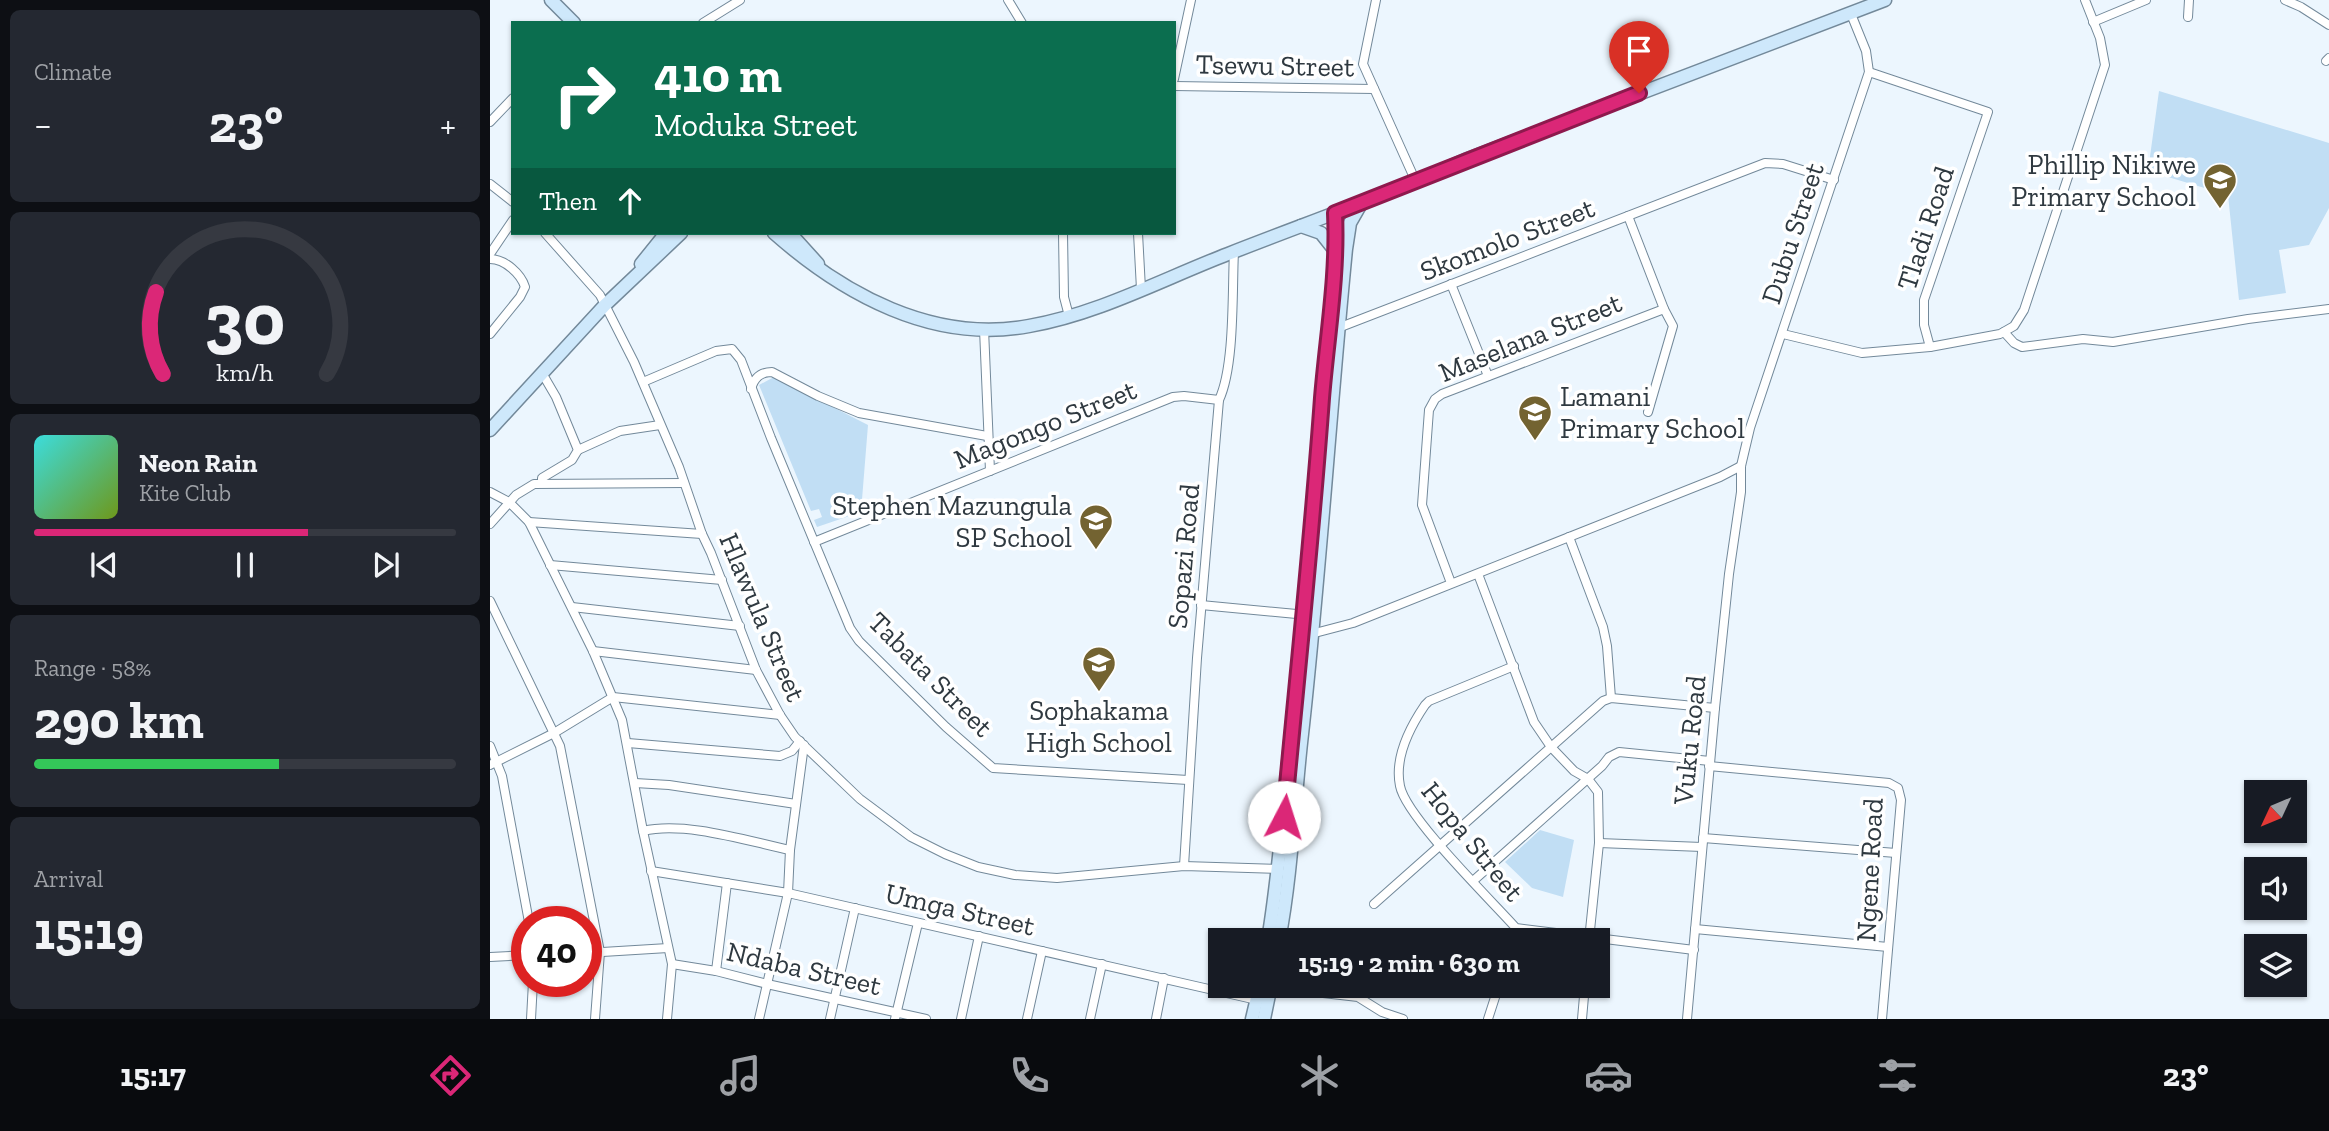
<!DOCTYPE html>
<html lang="en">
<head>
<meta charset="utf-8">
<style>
  body { margin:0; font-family:"Zilla Slab",serif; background:#242831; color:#f1f3f6; height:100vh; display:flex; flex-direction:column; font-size:26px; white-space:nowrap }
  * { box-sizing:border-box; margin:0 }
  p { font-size:23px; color:#9ea1a6 }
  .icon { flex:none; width:38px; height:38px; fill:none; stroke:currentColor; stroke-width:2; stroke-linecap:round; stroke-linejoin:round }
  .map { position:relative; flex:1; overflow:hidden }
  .drawer { display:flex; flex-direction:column; gap:10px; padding:10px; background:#0d0f14; width:490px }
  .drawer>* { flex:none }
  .guide { position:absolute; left:21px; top:21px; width:665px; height:214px; border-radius:0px; box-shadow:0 2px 5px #0004; background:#0b6e4f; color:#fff; overflow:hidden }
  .needle { width:46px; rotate:226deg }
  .tools { position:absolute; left:1754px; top:780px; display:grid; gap:14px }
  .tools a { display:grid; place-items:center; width:63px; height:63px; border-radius:0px; background:#171b24; box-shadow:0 2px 5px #0004; font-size:35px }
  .speed { position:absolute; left:21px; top:906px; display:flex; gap:14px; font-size:35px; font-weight:700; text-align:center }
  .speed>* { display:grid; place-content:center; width:91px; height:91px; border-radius:50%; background:#171b24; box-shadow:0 2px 5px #0004; line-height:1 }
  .speed .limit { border:10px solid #d22; background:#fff; color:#111 }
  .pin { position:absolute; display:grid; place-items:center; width:60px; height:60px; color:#fff; margin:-72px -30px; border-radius:50% 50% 50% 0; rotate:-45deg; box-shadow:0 0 7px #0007 }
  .pin .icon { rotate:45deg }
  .me { position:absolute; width:77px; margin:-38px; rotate:5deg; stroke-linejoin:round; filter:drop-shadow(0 0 5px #0008) }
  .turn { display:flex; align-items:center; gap:24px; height:147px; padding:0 28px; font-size:32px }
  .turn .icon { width:91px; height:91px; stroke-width:2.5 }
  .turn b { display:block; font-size:49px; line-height:60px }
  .then { display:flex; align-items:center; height:66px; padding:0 28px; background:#0003; gap:14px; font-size:26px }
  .big { font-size:52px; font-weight:800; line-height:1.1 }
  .drawer .tile { flex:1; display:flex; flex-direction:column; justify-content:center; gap:10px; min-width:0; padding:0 24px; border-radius:10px; background:#242831 }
  .drawer .dial { align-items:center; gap:0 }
  .dial svg { height:182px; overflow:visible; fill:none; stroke:#363941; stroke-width:7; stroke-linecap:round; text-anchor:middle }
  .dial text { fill:#f1f3f6; stroke:none }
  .song { display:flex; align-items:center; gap:21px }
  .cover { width:84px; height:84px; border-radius:10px; background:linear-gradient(135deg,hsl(180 70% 55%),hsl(80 70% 35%)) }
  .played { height:7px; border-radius:4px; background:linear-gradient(90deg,#db2777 65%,#363941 65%) }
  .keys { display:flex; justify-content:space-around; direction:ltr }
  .heat { display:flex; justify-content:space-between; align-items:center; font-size:38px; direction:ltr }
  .charge { height:10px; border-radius:5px; background:linear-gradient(90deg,#34c759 58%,#363941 0) }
  .trip { position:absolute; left:718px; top:928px; width:402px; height:70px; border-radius:0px; background:#171b24; box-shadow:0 2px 5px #0004; font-weight:800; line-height:70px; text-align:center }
  .tabs { display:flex; height:112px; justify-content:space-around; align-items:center; background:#090b0e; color:#9ea1a6 }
  .tabs .icon { width:49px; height:49px }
  .tabs .selected { color:#db2777 }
  .tabs b { font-size:32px; color:#f1f3f6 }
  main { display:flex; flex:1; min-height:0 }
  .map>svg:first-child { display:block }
</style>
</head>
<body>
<main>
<section class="drawer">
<div class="tile"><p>Climate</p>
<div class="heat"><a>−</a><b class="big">23°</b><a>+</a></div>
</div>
<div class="tile dial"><svg viewBox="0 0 100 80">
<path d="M14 69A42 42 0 1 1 86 69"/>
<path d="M14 69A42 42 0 0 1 11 33" stroke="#db2777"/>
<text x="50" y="56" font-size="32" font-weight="700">30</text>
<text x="50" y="72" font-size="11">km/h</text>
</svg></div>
<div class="tile">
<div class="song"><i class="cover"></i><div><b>Neon Rain</b><p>Kite Club</p></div></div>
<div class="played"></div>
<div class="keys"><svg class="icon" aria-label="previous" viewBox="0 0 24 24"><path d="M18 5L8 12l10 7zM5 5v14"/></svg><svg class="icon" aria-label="pause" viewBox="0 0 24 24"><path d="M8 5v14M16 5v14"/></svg><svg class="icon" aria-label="next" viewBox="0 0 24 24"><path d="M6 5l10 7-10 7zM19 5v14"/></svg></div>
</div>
<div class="tile"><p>Range · 58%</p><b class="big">290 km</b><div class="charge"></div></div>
<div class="tile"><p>Arrival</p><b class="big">15:19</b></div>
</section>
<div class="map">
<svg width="1839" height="1019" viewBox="0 0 1839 1019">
  <rect width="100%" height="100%" fill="#ecf6fe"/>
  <g fill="#c1def4">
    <polygon points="1669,91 1839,143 1839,208 1819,245 1789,250 1796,293 1749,300 1738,195 1658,171"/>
    <polygon points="284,377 378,425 371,512 327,527 324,520 332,517 329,509 321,511 269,385"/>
    <polygon points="1050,830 1084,840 1073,897 1042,888 1015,862"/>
  </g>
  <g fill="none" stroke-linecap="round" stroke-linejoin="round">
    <g stroke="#73899a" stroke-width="10">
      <g id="street">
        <polyline points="518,0 532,23"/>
        <polyline points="886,0 873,64 926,182"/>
        <polyline points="1795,0 1811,7 1839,25"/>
        <polyline points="1698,17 1699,0"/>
        <polyline points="1603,22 1656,0"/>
        <polyline points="213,23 250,0"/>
        <polyline points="1836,61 1839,58"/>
        <polyline points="1379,72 1498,112 1434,300 1434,325 1440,347"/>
        <polyline points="684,79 701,0"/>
        <polyline points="684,86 884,89"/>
        <polyline points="0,122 23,98"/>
        <polyline points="0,184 23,202"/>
        <polyline points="1138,216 1174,309 1183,326 1158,412"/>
        <polyline points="55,233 110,295 144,362 189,467 212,534 221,553 266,670 290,715 305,737 370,799 421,837 455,854 488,867 525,875 567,878 694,866 789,869"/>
        <polyline points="573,233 574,297 579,316"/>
        <polyline points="648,233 651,289"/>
        <polyline points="0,254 23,220"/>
        <path d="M0,259c15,0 31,15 35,28l-5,10 -30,37"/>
        <polyline points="961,284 998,376"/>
        <polyline points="848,328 1275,163 1293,164 1344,180"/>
        <polyline points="494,329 500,471"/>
        <polyline points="1514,332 1524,343 1532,347 1593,339 1623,342 1758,319 1839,309"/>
        <polyline points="1293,334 1372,353 1440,347 1510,334 1524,326 1534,310 1615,65 1610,38 1595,0"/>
        <polyline points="153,382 226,351 242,349 251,360 281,438 360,628 369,641 456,727 503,768 698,780"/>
        <path d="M261,389c3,-11 9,-17 21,-17l46,24 41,17 128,23"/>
        <polyline points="88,450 130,431 170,425"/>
        <polyline points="52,483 52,478 82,460 88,450 66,397 52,373"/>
        <polyline points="0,492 19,502 39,522 103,651 132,720 153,831 182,964 177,1019"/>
        <polyline points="39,522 212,534"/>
        <polyline points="0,524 26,495 44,484 194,483"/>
        <polyline points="1079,537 1113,627 1117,646 1121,698"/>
        <polyline points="324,542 683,397 694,396 729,400"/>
        <polyline points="60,565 232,580"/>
        <polyline points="988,574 1044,722 1061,747 1084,771 1098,779 1108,792 1109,843 1099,940"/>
        <polyline points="961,583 932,505 939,410 945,399 952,394 1174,309"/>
        <polyline points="0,601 70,746 110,952 105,1019"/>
        <polyline points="711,605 817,615"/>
        <polyline points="82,607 250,626"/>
        <polyline points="821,634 863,623 1230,477 1251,466"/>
        <polyline points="103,651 266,670"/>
        <path d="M1024,666l-85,35 -4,4c-15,22 -31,52 -25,81 6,31 91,114 116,142l178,22"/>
        <polyline points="138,743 290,756 302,751 310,741"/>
        <polyline points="0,746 12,776 39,922"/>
        <polyline points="0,765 64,733 123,697 290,715"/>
        <polyline points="1219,766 1399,783 1408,788 1411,800 1392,1019"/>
        <polyline points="145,783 179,785 306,804"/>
        <path d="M153,831c42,-10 104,10 147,19"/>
        <polyline points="1213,838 1406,853"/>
        <polyline points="1109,843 1212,847"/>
        <path d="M694,866l13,-208 22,-258c16,-34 13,-109 15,-149"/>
        <polyline points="161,871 298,893 767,1000"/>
        <polyline points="983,881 1112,766 1119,757 1129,752 1220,761"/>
        <polyline points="884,904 1113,701 1121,698 1225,708"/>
        <polyline points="1205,929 1398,947"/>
        <polyline points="96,953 178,948"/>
        <polyline points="0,957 37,955"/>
        <polyline points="182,964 226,971 277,984 436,1019"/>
        <polyline points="226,971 237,883"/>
        <polyline points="781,987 868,997 892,1012 913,1019"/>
        <polyline points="41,1019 43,982"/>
        <polyline points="269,1019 298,893 300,850 314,745"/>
        <polyline points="340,1019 365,908"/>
        <polyline points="405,1019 428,923"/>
        <polyline points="471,1019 489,936"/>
        <polyline points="537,1019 552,951"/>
        <polyline points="600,1019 612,964"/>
        <polyline points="666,1019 674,978"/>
        <polyline points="998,1019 1009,985"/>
        <polyline points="1092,1019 1095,985"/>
        <polyline points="1197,1019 1225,708 1239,574 1251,492 1251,466 1260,428 1379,72 1376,51 1361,14"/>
      </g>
    </g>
    <g stroke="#73899a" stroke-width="15">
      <g id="secondary">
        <polyline points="61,0 84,23"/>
        <polyline points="845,213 846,252"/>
        <path d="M284,233c69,61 159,111 255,93 69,-12 134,-47 199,-72 79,-31 159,-59 237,-94l420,-160"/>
        <polyline points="300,233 328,264"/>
        <polyline points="151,264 176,233"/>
        <polyline points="0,430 115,305 191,233"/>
        <path d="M778,940c17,-101 19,-203 35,-304l33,-384 -15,-19 -20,-7"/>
        <path d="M789,940c13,-68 15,-137 23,-206 18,-161 28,-324 44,-485l4,-26 12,-21"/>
        <polyline points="762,1019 770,985"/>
        <polyline points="774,1019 781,985"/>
      </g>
    </g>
    <use href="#street" stroke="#fff" stroke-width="8"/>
    <use href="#secondary" stroke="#cee8fb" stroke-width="12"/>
  </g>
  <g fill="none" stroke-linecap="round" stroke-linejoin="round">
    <g stroke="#8e194d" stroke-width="18">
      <path id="route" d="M794,817c13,-140 28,-279 38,-419 5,-61 16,-123 13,-185l304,-120"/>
    </g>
    <use href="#route" stroke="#db2777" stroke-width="12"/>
  </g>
  <defs>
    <g id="school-pin" transform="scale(1.75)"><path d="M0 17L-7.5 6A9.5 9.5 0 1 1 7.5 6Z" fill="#736331" stroke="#fff"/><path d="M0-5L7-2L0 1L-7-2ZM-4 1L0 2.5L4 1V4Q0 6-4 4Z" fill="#fff"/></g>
  </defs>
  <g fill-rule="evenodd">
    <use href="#school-pin" x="1730" y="180"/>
    <use href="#school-pin" x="1045" y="412"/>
    <use href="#school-pin" x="606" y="521"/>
    <use href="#school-pin" x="609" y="663"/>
  </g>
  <g text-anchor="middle" stroke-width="7" stroke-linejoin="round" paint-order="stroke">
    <g font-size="28" fill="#2f3940" stroke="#fff">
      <text transform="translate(785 65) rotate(1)" y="10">Tsewu Street</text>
      <text transform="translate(1435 228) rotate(-72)" y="10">Tladi Road</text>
      <text transform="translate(1302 233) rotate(-72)" y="10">Dubu Street</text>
      <text transform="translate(1017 239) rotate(-21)" y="10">Skomolo Street</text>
      <text transform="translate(1040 337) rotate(-22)" y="10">Maselana Street</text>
      <text transform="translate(555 424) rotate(-22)" y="10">Magongo Street</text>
      <text transform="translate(693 556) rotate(-85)" y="10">Sopazi Road</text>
      <text transform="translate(273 617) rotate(67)" y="10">Hlawula Street</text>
      <text transform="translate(441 674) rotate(45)" y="10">Tabata Street</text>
      <text transform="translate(1199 740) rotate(-84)" y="10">Vuku Road</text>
      <text transform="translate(983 841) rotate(51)" y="10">Hopa Street</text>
      <text transform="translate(1379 870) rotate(-87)" y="10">Ngene Road</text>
      <text transform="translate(470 909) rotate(13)" y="10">Umga Street</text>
      <text transform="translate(314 968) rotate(13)" y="10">Ndaba Street</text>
    </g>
    <g font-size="28" fill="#2f3940" stroke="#fff" text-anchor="end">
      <text x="1706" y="174">Phillip Nikiwe<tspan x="1706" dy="32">Primary School</tspan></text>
      <text x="1070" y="406" text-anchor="start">Lamani<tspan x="1070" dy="32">Primary School</tspan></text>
      <text x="582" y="515">Stephen Mazungula<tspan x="582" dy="32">SP School</tspan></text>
      <text x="609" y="720" text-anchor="middle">Sophakama<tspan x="609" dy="32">High School</tspan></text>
    </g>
  </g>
</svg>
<div class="tools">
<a><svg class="needle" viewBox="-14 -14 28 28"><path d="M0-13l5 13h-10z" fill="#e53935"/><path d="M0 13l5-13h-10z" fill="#9ea1a6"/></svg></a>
<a><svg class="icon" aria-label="sound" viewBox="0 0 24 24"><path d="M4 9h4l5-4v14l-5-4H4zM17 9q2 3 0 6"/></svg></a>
<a><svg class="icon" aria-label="layers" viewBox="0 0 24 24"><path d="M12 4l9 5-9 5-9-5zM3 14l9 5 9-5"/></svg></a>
</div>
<div class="speed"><div class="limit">40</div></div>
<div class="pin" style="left:1149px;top:93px;background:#d93025"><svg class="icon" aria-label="arrive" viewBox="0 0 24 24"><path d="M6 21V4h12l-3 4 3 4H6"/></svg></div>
<svg class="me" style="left:794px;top:817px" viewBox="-20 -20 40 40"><circle r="19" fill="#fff"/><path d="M0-13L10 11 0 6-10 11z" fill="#db2777"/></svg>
<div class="trip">15:19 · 2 min · 630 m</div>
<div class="guide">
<div class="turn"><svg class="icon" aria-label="right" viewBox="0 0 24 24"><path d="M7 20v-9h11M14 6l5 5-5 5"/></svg><div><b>410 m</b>Moduka Street</div></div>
<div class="then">Then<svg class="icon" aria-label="ahead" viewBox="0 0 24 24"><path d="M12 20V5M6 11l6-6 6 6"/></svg></div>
</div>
</div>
</main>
<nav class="tabs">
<b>15:17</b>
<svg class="icon selected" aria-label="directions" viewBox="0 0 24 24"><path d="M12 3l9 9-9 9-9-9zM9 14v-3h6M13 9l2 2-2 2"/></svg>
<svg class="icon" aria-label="music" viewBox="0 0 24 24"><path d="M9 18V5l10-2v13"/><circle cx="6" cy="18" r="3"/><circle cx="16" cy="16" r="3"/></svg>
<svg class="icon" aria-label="phone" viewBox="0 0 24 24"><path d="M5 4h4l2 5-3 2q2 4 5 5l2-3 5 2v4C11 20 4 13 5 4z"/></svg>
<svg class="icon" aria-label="climate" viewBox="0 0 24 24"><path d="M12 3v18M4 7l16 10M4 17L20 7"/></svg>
<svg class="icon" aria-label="car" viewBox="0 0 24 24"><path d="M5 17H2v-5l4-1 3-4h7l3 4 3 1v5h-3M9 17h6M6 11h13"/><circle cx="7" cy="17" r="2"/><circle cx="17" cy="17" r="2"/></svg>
<svg class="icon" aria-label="filters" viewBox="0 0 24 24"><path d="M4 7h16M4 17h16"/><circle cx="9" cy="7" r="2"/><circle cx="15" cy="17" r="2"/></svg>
<b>23°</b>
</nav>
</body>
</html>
